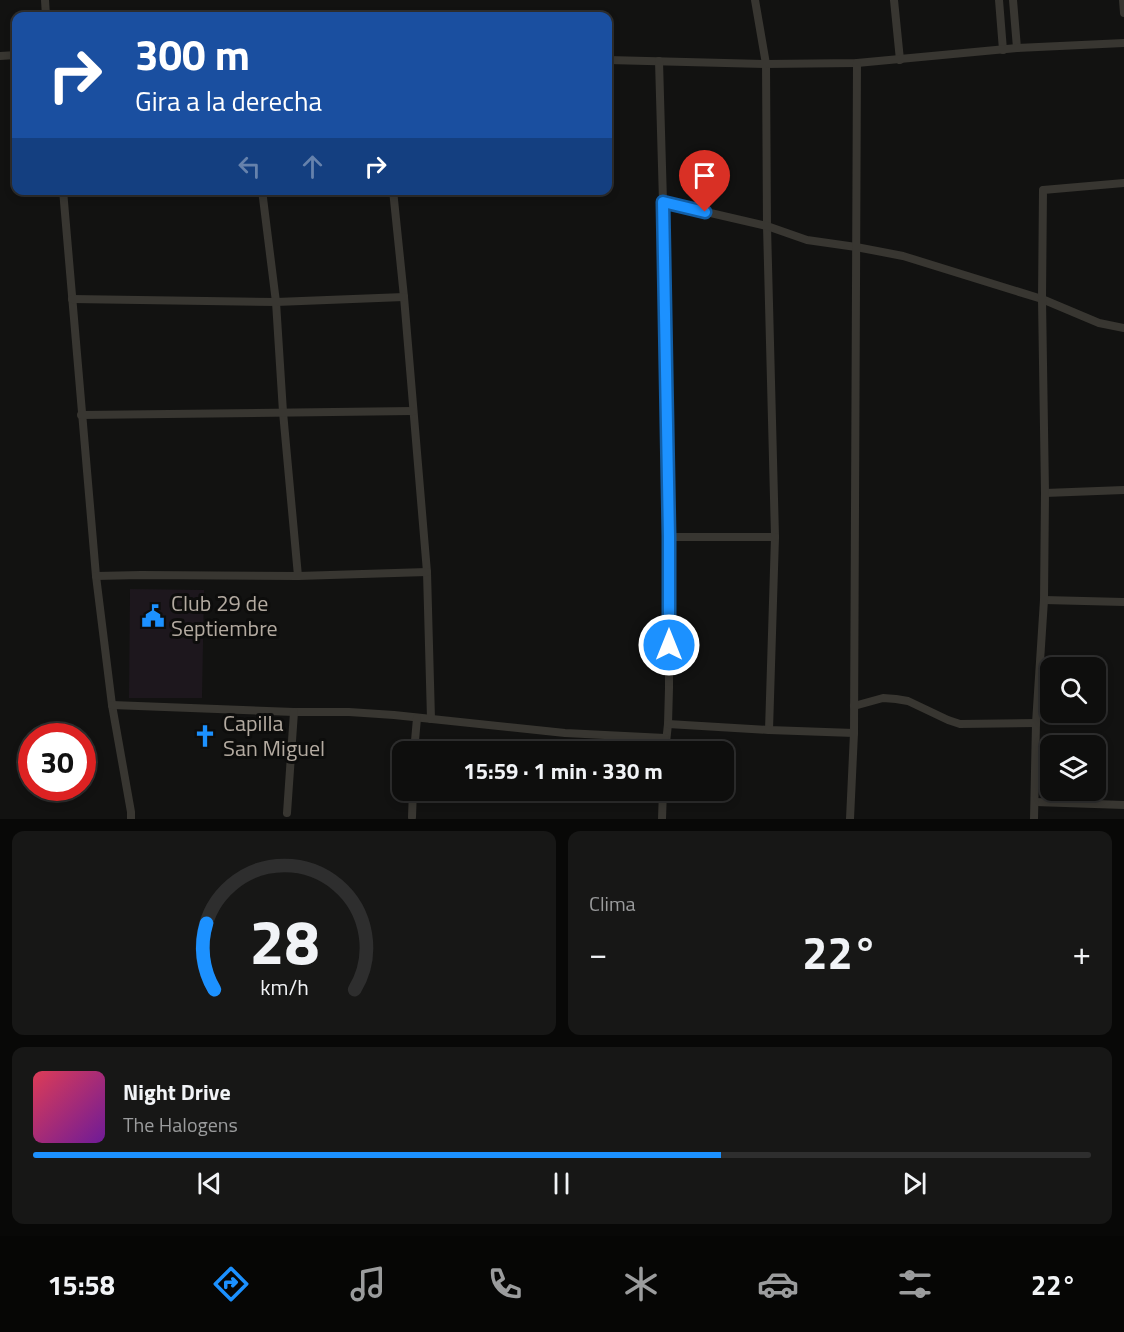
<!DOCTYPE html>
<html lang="es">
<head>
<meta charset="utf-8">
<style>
  body { margin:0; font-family:"Titillium Web",sans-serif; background:#171716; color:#f1f3f6; height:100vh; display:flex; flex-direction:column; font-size:22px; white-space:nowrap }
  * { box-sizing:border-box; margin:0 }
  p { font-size:20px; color:#9b9c9d }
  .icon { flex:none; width:33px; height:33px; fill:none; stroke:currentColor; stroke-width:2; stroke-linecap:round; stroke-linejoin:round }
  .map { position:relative; height:819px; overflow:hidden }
  .sheet { display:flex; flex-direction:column; gap:12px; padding:12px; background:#080807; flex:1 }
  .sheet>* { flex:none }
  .banner { position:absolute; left:12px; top:12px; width:600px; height:183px; border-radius:12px; box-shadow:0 3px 9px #0003,0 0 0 2px #2e2e2e; background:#1a4fa0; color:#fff; overflow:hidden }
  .tools { position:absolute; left:1040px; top:657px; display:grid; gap:12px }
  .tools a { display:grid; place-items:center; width:66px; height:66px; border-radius:12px; background:#0e0e0d; box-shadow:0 3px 9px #0003,0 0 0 2px #2e2e2e; font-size:30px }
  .speed { position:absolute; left:18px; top:723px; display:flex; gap:12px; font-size:30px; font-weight:700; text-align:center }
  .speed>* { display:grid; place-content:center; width:78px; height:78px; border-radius:50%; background:#0e0e0d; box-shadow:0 3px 9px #0003,0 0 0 2px #2e2e2e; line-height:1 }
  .speed .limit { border:9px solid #d22; background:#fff; color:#111 }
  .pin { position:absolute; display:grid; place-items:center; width:51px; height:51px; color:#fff; margin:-62px -26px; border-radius:50% 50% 50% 0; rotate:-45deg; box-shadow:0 0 6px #0007 }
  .pin .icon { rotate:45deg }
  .me { position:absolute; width:66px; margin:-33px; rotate:0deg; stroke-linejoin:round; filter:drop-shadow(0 0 4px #0008) }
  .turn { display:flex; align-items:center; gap:21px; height:126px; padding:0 24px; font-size:27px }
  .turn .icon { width:78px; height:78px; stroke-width:2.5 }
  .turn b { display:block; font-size:42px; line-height:51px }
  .lanes { display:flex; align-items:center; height:57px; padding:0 24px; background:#0003; justify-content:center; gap:30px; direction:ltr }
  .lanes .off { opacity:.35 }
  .big { font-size:45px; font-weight:700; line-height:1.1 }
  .sheet .card { flex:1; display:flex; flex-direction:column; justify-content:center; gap:9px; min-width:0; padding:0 21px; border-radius:12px; background:#171716 }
  .sheet .dial { align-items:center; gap:0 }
  .dial svg { height:156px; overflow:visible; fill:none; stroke:#2e2e2e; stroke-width:7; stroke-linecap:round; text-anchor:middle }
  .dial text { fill:#f1f3f6; stroke:none }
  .song { display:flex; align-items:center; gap:18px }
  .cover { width:72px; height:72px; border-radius:9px; background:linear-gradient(135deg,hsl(350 70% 55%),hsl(280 70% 35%)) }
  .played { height:6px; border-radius:3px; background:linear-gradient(90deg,#1c91ff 65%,#2e2e2e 65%) }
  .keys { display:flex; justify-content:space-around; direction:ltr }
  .heat { display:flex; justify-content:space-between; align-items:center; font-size:33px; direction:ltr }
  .sheet .tiles { flex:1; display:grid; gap:12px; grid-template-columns:1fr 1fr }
  .card:last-child { grid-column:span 2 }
  .trip { position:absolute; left:392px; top:741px; width:342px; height:60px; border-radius:12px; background:#0e0e0d; box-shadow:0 3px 9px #0003,0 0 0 2px #2e2e2e; font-weight:700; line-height:60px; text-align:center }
  .tab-bar { display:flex; height:96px; justify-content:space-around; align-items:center; background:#060605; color:#9b9c9d }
  .tab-bar .icon { width:42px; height:42px }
  .tab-bar .current { color:#1c91ff }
  .tab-bar b { font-size:27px; color:#f1f3f6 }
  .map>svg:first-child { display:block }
</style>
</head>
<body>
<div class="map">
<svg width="1124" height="819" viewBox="0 0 1124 819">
  <rect width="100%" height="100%" fill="#121211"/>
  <polygon fill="#1d171d" points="130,589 204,590 202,698 129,698"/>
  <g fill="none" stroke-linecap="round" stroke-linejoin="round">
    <g stroke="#383631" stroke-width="8">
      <polyline points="45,0 46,16"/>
      <polyline points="755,0 766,64 767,226 775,537 769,730"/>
      <polyline points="894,0 900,60"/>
      <polyline points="999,0 1003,50"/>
      <polyline points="1013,0 1017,48"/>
      <polyline points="1123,0 1124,13"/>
      <polyline points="0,56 16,55"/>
      <polyline points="608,60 766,64 857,63 1017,48 1124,43"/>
      <polyline points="659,61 663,202 669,537 669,688 668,724 665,752"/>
      <polyline points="63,190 96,576 112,705 131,812 131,819"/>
      <polyline points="262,190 276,302 283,412 298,576"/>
      <polyline points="393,190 404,297 427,572 431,719"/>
      <polyline points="663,202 767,226 807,240 856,247 903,256 1042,299 1099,323 1124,328"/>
      <polyline points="72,299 276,302 404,297"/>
      <polyline points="81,415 413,411"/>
      <polyline points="1045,493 1124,490"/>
      <polyline points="669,537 775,537"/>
      <polyline points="96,576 141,575 298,576 427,572"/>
      <polyline points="1044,600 1124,602"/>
      <polyline points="112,705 294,712 349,712 394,715 565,733 665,738"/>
      <polyline points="854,706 883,698 896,699 908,701 948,720 960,724 1036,723"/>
      <polyline points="668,724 769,730 854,733"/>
      <polyline points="414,752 417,718"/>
      <polyline points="1035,802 1124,805"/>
      <polyline points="287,813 294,712"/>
      <polyline points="412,817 413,790"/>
      <polyline points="662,819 663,790"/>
      <polyline points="850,819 854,733 857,63"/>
      <polyline points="1034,819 1036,723 1044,600 1045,493 1042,299 1043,190 1124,183"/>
    </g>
  </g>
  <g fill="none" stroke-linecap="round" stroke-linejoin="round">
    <g stroke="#125ea6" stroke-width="15">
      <polyline id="route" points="669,645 669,537 663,202 705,212"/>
    </g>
    <use href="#route" stroke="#1c91ff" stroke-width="10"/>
  </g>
  <defs>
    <g id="civic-bare" transform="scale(1.8)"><path d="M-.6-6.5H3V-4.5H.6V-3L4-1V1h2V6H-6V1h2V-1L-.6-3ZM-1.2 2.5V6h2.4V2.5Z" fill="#1c91ff" stroke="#0d0d0c" stroke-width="2.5" paint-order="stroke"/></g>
    <g id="church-bare" transform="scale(1.8)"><path d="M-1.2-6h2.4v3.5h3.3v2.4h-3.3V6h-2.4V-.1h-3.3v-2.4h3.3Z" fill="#1c91ff" stroke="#0d0d0c" stroke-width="2.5" paint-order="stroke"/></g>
  </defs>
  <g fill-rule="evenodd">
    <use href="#civic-bare" x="153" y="616"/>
    <use href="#church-bare" x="205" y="736"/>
  </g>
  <g text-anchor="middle" stroke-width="6" stroke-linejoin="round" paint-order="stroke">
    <g font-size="22" fill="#b4aba1" stroke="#0d0d0c" text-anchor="start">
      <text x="171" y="611">Club 29 de<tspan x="171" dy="25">Septiembre</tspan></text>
      <text x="223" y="731">Capilla<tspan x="223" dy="25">San Miguel</tspan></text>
    </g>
  </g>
</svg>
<div class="tools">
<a><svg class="icon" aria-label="search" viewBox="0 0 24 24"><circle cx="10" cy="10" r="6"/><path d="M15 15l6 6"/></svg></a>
<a><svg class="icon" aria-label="layers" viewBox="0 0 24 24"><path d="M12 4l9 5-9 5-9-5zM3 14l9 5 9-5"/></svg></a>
</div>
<div class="speed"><div class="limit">30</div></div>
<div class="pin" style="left:705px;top:212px;background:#d93025"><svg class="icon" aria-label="arrive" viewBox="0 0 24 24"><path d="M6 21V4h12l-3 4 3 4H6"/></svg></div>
<svg class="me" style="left:669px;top:645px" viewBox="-20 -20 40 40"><circle r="17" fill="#1c91ff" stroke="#fff" stroke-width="3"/><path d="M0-11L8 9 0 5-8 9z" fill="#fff"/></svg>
<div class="trip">15:59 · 1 min · 330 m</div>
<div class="banner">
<div class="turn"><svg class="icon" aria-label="right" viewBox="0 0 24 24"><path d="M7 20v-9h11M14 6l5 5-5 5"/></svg><div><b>300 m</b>Gira a la derecha</div></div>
<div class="lanes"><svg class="icon off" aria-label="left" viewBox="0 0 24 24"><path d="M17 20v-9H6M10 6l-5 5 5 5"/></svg><svg class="icon off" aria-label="ahead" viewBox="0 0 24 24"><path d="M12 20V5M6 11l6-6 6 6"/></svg><svg class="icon" aria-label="right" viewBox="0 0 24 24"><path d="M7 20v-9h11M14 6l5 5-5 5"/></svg></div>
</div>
</div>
<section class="sheet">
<div class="tiles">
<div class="card dial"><svg viewBox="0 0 100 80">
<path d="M14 69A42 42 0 1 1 86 69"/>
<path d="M14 69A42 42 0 0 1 10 35" stroke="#1c91ff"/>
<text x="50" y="56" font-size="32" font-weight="700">28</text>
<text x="50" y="72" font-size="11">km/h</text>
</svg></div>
<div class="card"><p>Clima</p>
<div class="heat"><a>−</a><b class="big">22°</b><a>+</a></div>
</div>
<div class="card">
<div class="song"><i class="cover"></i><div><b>Night Drive</b><p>The Halogens</p></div></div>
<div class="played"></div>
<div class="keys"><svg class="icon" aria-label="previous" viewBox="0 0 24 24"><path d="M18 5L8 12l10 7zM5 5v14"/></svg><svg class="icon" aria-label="pause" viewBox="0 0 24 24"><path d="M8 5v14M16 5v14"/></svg><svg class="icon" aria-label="next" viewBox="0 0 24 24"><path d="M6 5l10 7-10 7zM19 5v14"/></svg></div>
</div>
</div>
</section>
<nav class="tab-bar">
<b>15:58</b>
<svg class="icon current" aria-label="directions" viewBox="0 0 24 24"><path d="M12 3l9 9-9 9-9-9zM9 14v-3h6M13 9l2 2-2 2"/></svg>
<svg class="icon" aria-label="music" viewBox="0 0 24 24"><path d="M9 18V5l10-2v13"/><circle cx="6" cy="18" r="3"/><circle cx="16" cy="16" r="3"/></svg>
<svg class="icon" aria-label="phone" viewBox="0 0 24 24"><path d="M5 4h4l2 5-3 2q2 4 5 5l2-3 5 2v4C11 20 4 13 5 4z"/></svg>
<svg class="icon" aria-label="climate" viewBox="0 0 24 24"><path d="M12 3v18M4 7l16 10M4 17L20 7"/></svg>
<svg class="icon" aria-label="car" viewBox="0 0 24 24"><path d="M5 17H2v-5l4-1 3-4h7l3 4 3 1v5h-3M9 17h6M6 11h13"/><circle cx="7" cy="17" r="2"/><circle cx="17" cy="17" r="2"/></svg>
<svg class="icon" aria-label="filters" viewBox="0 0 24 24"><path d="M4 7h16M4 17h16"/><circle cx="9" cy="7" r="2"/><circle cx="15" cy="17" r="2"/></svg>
<b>22°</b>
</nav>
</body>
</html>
